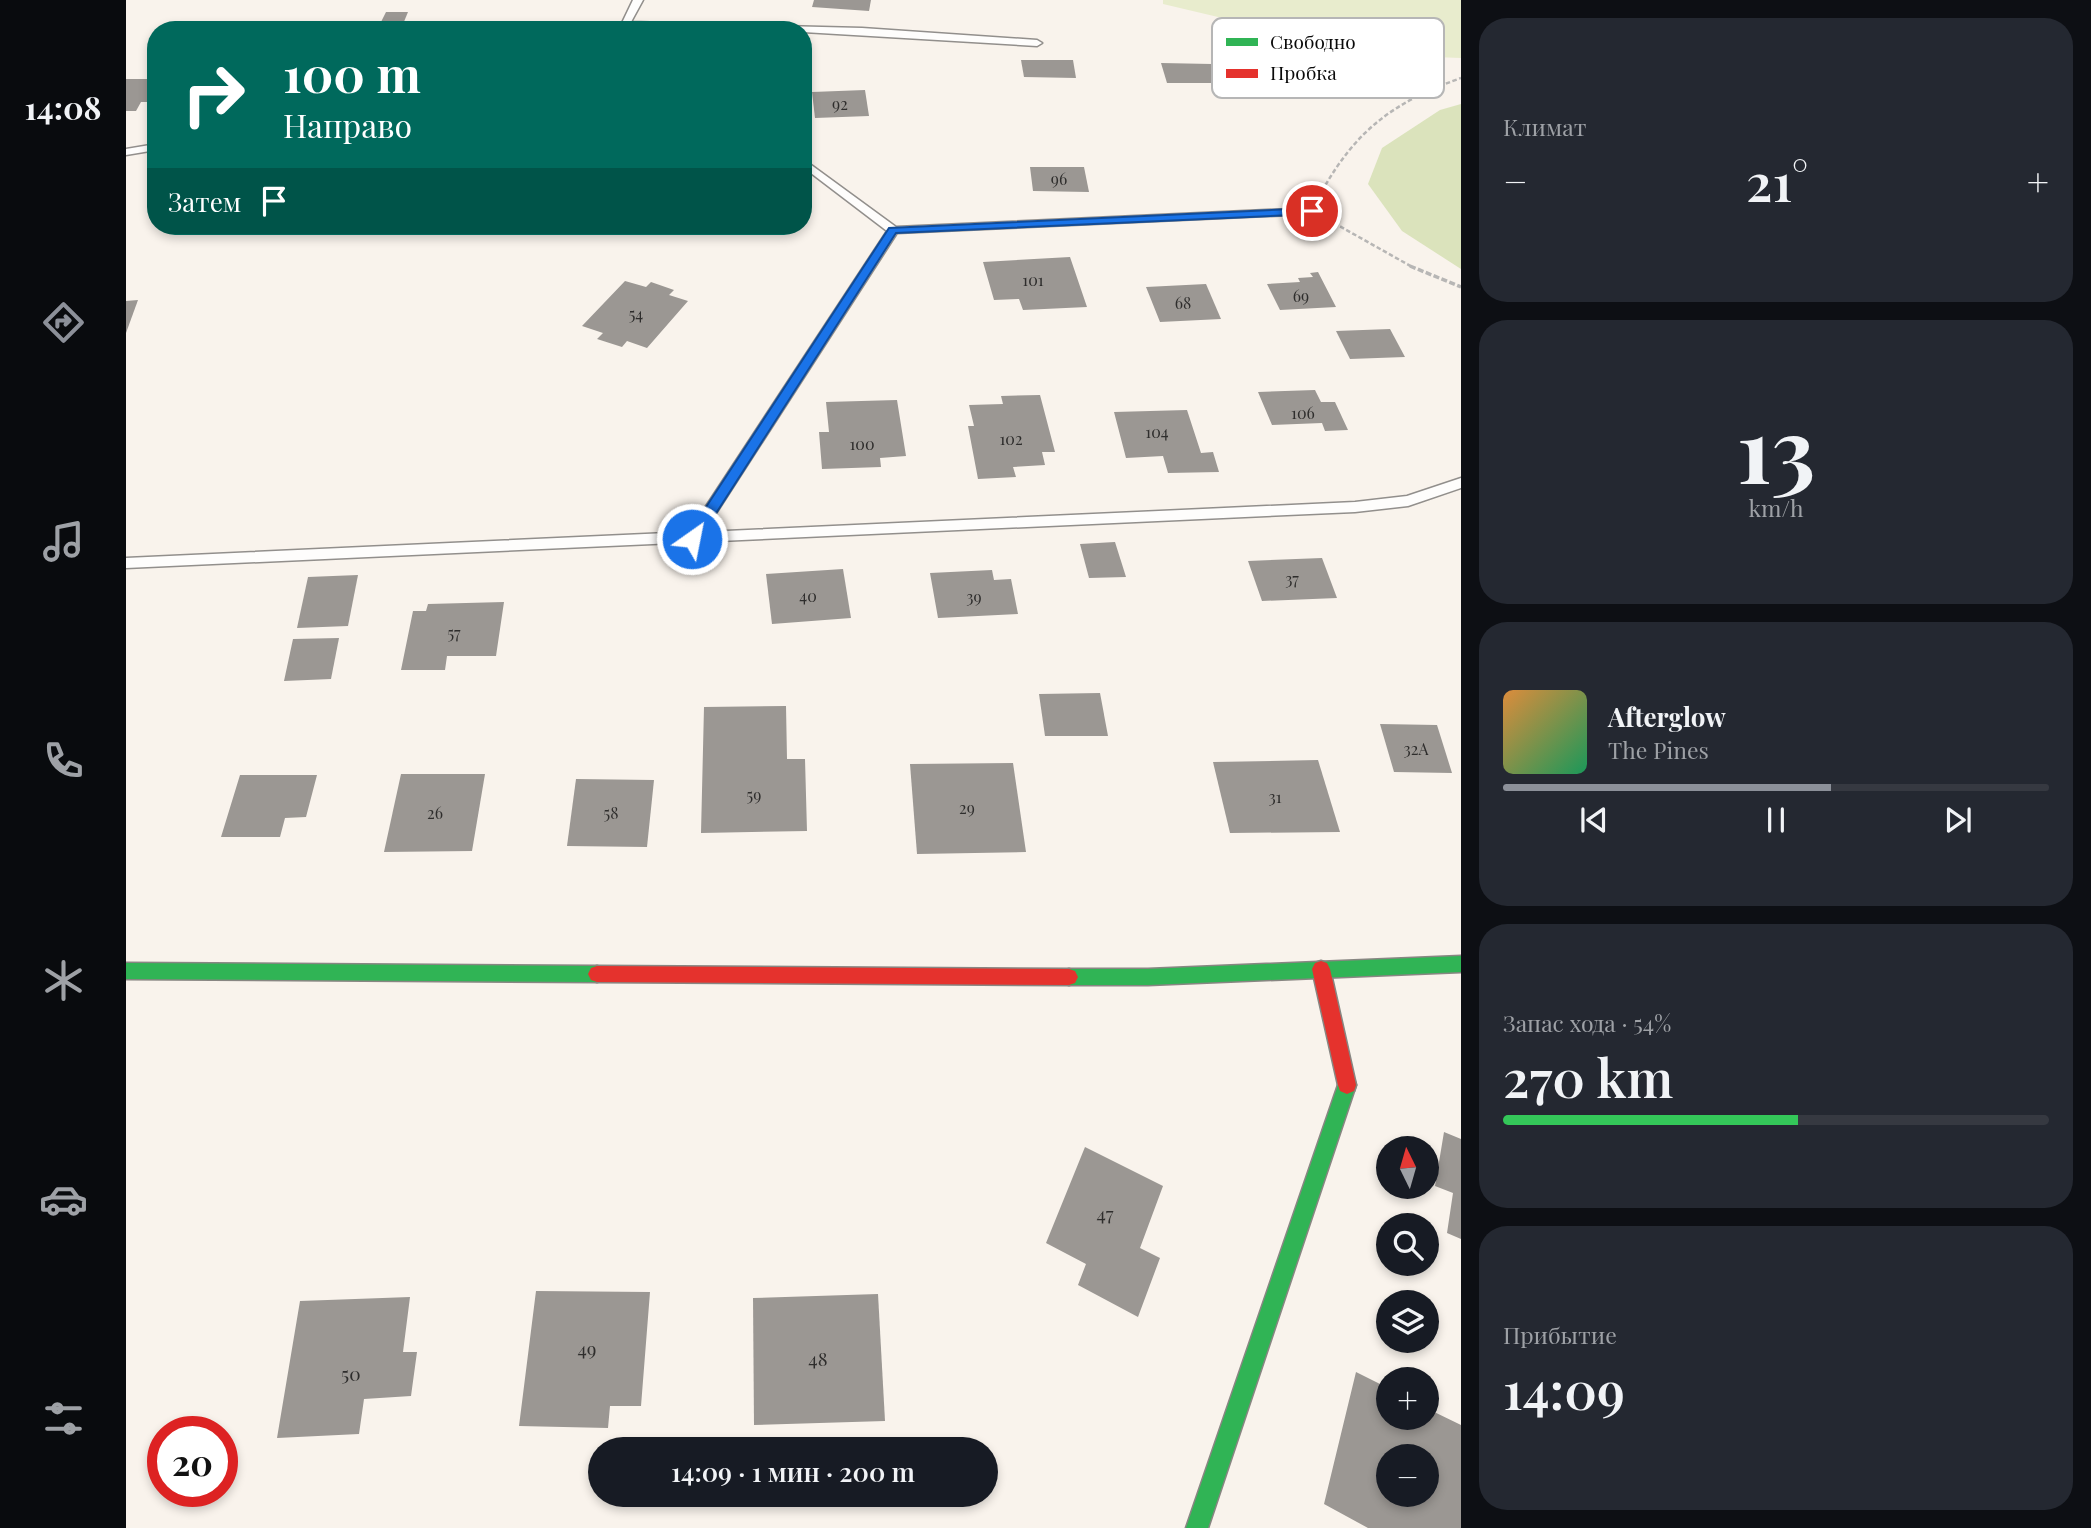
<!DOCTYPE html>
<html lang="ru">
<head>
<meta charset="utf-8">
<style>
  body { margin:0; font-family:"Playfair Display",serif; background:#242831; color:#f1f3f6; height:100vh; display:flex; flex-direction:column; font-size:26px; white-space:nowrap }
  * { box-sizing:border-box; margin:0 }
  p { font-size:23px; color:#9ea1a6 }
  .icon { flex:none; width:38px; height:38px; fill:none; stroke:currentColor; stroke-width:2; stroke-linecap:round; stroke-linejoin:round }
  .map { position:relative; flex:1; overflow:hidden }
  .details { display:flex; flex-direction:column; gap:18px; padding:18px; background:#0d0f14; width:630px }
  .details>* { flex:none }
  .top-card { position:absolute; left:21px; top:21px; width:665px; height:214px; border-radius:28px; box-shadow:0 4px 10px #0003; background:#00695c; color:#fff; overflow:hidden }
  .needle { width:46px; rotate:355deg }
  .controls { position:absolute; left:1250px; top:1136px; display:grid; gap:14px }
  .controls a { display:grid; place-items:center; width:63px; height:63px; border-radius:50%; background:#171b24; box-shadow:0 4px 10px #0003; font-size:35px }
  .speed { position:absolute; left:21px; top:1416px; display:flex; gap:14px; font-size:35px; font-weight:700; text-align:center }
  .speed>* { display:grid; place-content:center; width:91px; height:91px; border-radius:50%; background:#171b24; box-shadow:0 4px 10px #0003; line-height:1 }
  .speed .limit { border:10px solid #d22; background:#fff; color:#111 }
  .pin { position:absolute; display:grid; place-items:center; width:60px; height:60px; color:#fff; margin:-30px; border:4px solid #fff; border-radius:50%; box-shadow:0 2px 7px #0007 }
  .me { position:absolute; width:77px; margin:-38px; rotate:33deg; stroke-linejoin:round; filter:drop-shadow(0 0 5px #0008) }
  .turn { display:flex; align-items:center; gap:24px; height:147px; padding:0 21px; font-size:32px }
  .turn .icon { width:91px; height:91px; stroke-width:2.5 }
  .turn b { display:block; font-size:49px; line-height:60px }
  .then { display:flex; align-items:center; height:66px; padding:0 21px; background:#0003; gap:14px; font-size:26px }
  .big { font-size:52px; font-weight:600; line-height:1.1 }
  .details .tile { flex:1; display:flex; flex-direction:column; justify-content:center; gap:10px; min-width:0; padding:0 24px; border-radius:28px; background:#242831 }
  .details .dial { align-items:center; gap:0 }
  .dial b { font-size:91px; line-height:1 }
  .song { display:flex; align-items:center; gap:21px }
  .cover { width:84px; height:84px; border-radius:10px; background:linear-gradient(135deg,hsl(30 70% 55%),hsl(150 70% 35%)) }
  .played { height:7px; border-radius:4px; background:linear-gradient(90deg,#8c9099 60%,#363941 60%) }
  .keys { display:flex; justify-content:space-around; direction:ltr }
  .heat { display:flex; justify-content:space-between; align-items:center; font-size:38px; direction:ltr }
  .charge { height:10px; border-radius:5px; background:linear-gradient(90deg,#34c759 54%,#363941 0) }
  .trip { position:absolute; left:462px; top:1437px; width:410px; height:70px; border-radius:35px; background:#171b24; box-shadow:0 4px 10px #0003; font-weight:600; line-height:70px; text-align:center }
  main { display:flex; flex:1; min-height:0 }
  .menu { display:flex; flex-direction:column; width:126px; justify-content:space-around; align-items:center; background:#090b0e; color:#9ea1a6 }
  .menu .icon { width:49px; height:49px }
  .menu .on { color:#8c9099 }
  .menu b { font-size:32px; color:#f1f3f6 }
  .map>svg:first-child { display:block }
</style>
</head>
<body>
<main>
<nav class="menu">
<b>14:08</b>
<svg class="icon on" aria-label="directions" viewBox="0 0 24 24"><path d="M12 3l9 9-9 9-9-9zM9 14v-3h6M13 9l2 2-2 2"/></svg>
<svg class="icon" aria-label="music" viewBox="0 0 24 24"><path d="M9 18V5l10-2v13"/><circle cx="6" cy="18" r="3"/><circle cx="16" cy="16" r="3"/></svg>
<svg class="icon" aria-label="phone" viewBox="0 0 24 24"><path d="M5 4h4l2 5-3 2q2 4 5 5l2-3 5 2v4C11 20 4 13 5 4z"/></svg>
<svg class="icon" aria-label="climate" viewBox="0 0 24 24"><path d="M12 3v18M4 7l16 10M4 17L20 7"/></svg>
<svg class="icon" aria-label="car" viewBox="0 0 24 24"><path d="M5 17H2v-5l4-1 3-4h7l3 4 3 1v5h-3M9 17h6M6 11h13"/><circle cx="7" cy="17" r="2"/><circle cx="17" cy="17" r="2"/></svg>
<svg class="icon" aria-label="filters" viewBox="0 0 24 24"><path d="M4 7h16M4 17h16"/><circle cx="9" cy="7" r="2"/><circle cx="15" cy="17" r="2"/></svg>
</nav>
<div class="map">
<svg width="1335" height="1528" viewBox="0 0 1335 1528">
  <rect width="100%" height="100%" fill="#f9f3ec"/>
  <polygon fill="#e8eccd" points="1037,0 1335,0 1335,58 1253,55 1037,4"/>
  <polygon fill="#dbe3bc" points="1335,104 1335,269 1276,231 1242,184 1256,148 1314,110"/>
  <g fill="#9b9793" fill-rule="evenodd">
    <polygon points="688,0 745,0 743,11 686,7"/>
    <polygon points="260,12 282,12 275,29 252,28"/>
    <polygon points="895,60 947,60 950,78 898,77"/>
    <polygon points="1035,63 1086,64 1092,83 1041,83"/>
    <polygon points="0,79 30,79 30,94 26,102 15,102 10,111 0,111"/>
    <polygon points="739,90 743,116 689,118 686,92"/>
    <polygon points="904,167 958,167 963,192 907,191"/>
    <polygon points="944,257 961,307 897,310 893,299 868,300 857,262"/>
    <polygon points="1192,272 1210,307 1154,310 1141,284 1174,282 1172,278 1187,277 1184,273"/>
    <polygon points="499,281 520,287 525,282 548,290 543,295 562,301 521,348 501,341 496,347 471,339 477,333 456,326"/>
    <polygon points="1080,284 1095,319 1034,322 1020,287"/>
    <polygon points="12,300 0,333 0,301"/>
    <polygon points="1264,329 1279,357 1224,359 1210,331"/>
    <polygon points="1189,390 1195,402 1209,402 1222,430 1199,431 1196,423 1146,425 1132,392"/>
    <polygon points="914,395 929,452 916,452 919,465 887,467 890,477 852,479 842,426 848,426 843,405 877,404 875,396"/>
    <polygon points="771,400 780,456 754,458 755,467 696,469 693,432 703,432 700,402"/>
    <polygon points="1061,410 1075,453 1087,452 1093,472 1042,473 1037,456 1000,458 988,412"/>
    <polygon points="989,542 1000,577 963,578 954,544"/>
    <polygon points="1196,558 1211,598 1136,601 1122,561"/>
    <polygon points="717,569 725,618 646,624 640,574"/>
    <polygon points="866,570 868,580 885,579 892,614 812,618 804,573"/>
    <polygon points="232,575 222,626 171,628 182,577"/>
    <polygon points="378,602 370,656 321,656 319,670 275,670 287,611 300,611 302,604"/>
    <polygon points="213,638 205,679 158,681 167,639"/>
    <polygon points="974,693 982,736 919,736 913,694"/>
    <polygon points="660,706 661,759 679,759 681,831 575,833 578,707"/>
    <polygon points="1254,724 1311,725 1326,773 1268,772"/>
    <polygon points="1192,760 1214,832 1104,833 1087,762"/>
    <polygon points="887,763 900,852 791,854 784,764"/>
    <polygon points="275,774 359,774 346,851 258,852"/>
    <polygon points="114,775 191,775 180,817 159,818 154,837 95,837"/>
    <polygon points="450,779 528,780 521,847 441,846"/>
    <polygon points="1318,1132 1335,1139 1335,1239 1321,1233 1327,1193 1309,1186"/>
    <polygon points="959,1147 1037,1186 1014,1248 1034,1258 1012,1317 952,1285 960,1264 920,1243"/>
    <polygon points="410,1291 524,1292 515,1406 484,1406 482,1428 393,1426"/>
    <polygon points="752,1294 759,1421 628,1425 627,1298"/>
    <polygon points="284,1297 277,1352 291,1352 285,1396 238,1399 233,1434 151,1438 174,1301"/>
    <path d="M1230,1372l32,16v30h38v-10l35,17v103h-93l-44,-24zM1262,1456h38v38h-38z"/>
  </g>
  <g fill="none" stroke-linecap="round" stroke-linejoin="round">
    <g stroke="#928f8c" stroke-width="3">
      <g id="lane">
        <polygon points="507,0 517,0 505,22 736,28 911,40 916,43 911,46 677,32 677,30 456,30 496,23"/>
        <polygon points="30,144 30,150 0,155 0,149"/>
        <polygon points="677,159 770,227 1186,208 1192,211 1186,214 771,233 578,532 1229,502 1281,496 1335,478 1335,488 1282,506 1229,512 0,568 0,558 563,532 761,231 677,167"/>
      </g>
    </g>
    <g stroke="#888682" stroke-width="3">
      <g id="fast">
        <polygon points="1335,956 1335,972 1022,985 943,985 937,983 934,977 937,971 943,969 1022,969"/>
        <polygon points="0,963 471,966 477,968 480,974 477,980 471,982 0,979"/>
        <polygon points="1221,1076 1228,1079 1230,1085 1082,1528 1060,1528 1212,1085 1214,1079"/>
      </g>
    </g>
    <g stroke="#888682" stroke-width="3">
      <g id="jam">
        <polygon points="1195,961 1201,963 1204,969 1230,1085 1228,1091 1221,1094 1214,1091 1212,1085 1186,969 1189,963"/>
        <polygon points="471,966 943,969 949,971 952,977 949,983 943,985 471,982 465,980 462,974 465,968"/>
      </g>
    </g>
    <g stroke="#b7b6b5" stroke-width="2.5" stroke-dasharray="4.5 2.5" stroke-linecap="butt">
      <path d="M1196,191c35,-62 72,-89 139,-113"/>
      <polyline points="1208,223 1288,268"/>
    </g>
    <polyline stroke="#b7b6b5" stroke-width="3.5" stroke-dasharray="6 2.5" stroke-linecap="butt" points="1284,266 1335,287"/>
    <use href="#lane" fill="#fefdfc" fill-rule="evenodd"/>
    <use href="#fast" fill="#30b455" fill-rule="evenodd"/>
    <use href="#jam" fill="#e5322d" fill-rule="evenodd"/>
  </g>
  <polygon fill="#1a73e8" stroke="#114b97" stroke-width="2" points="1186,208 1190,209 1190,214 770,233 571,543 561,543 559,539 763,228"/>
  <g text-anchor="middle" stroke-width="7" stroke-linejoin="round" paint-order="stroke">
    <g font-size="16" fill="#2e2d2c">
      <text x="714" y="110">92</text>
      <text x="933" y="185">96</text>
      <text x="907" y="286">101</text>
      <text x="1175" y="302">69</text>
      <text x="1057" y="309">68</text>
      <text x="510" y="320">54</text>
      <text x="1177" y="419">106</text>
      <text x="1031" y="438">104</text>
      <text x="885" y="445">102</text>
      <text x="736" y="450">100</text>
      <text x="1166" y="585">37</text>
      <text x="682" y="602">40</text>
      <text x="848" y="603">39</text>
      <text x="328" y="639">57</text>
      <text x="1290" y="755">32А</text>
      <text x="628" y="801">59</text>
      <text x="1149" y="803">31</text>
      <text x="841" y="814">29</text>
      <text x="309" y="819">26</text>
      <text x="485" y="819">58</text>
    </g>
    <g font-size="19" fill="#2e2d2c">
      <text x="979" y="1221">47</text>
      <text x="461" y="1356">49</text>
      <text x="692" y="1366">48</text>
      <text x="225" y="1381">50</text>
    </g>
  </g>
  <rect x="1086" y="18" width="232" height="80" rx="10" fill="#fff" stroke="#b6b6b6" stroke-width="2"/>
  <rect x="1100" y="38" width="32" height="8" fill="#30b455"/>
  <rect x="1100" y="69" width="32" height="9" fill="#e5322d"/>
  <g font-size="19" fill="#0a0a0a">
    <text x="1144" y="49">Свободно</text>
    <text x="1144" y="80">Пробка</text>
  </g>
</svg>
<div class="controls">
<a><svg class="needle" viewBox="-14 -14 28 28"><path d="M0-13l5 13h-10z" fill="#e53935"/><path d="M0 13l5-13h-10z" fill="#9ea1a6"/></svg></a>
<a><svg class="icon" aria-label="search" viewBox="0 0 24 24"><circle cx="10" cy="10" r="6"/><path d="M15 15l6 6"/></svg></a>
<a><svg class="icon" aria-label="layers" viewBox="0 0 24 24"><path d="M12 4l9 5-9 5-9-5zM3 14l9 5 9-5"/></svg></a>
<a>+</a>
<a>−</a>
</div>
<div class="speed"><div class="limit">20</div></div>
<div class="pin" style="left:1186px;top:211px;background:#d93025"><svg class="icon" aria-label="arrive" viewBox="0 0 24 24"><path d="M6 21V4h12l-3 4 3 4H6"/></svg></div>
<svg class="me" style="left:566px;top:539px" viewBox="-20 -20 40 40"><circle r="17" fill="#1a73e8" stroke="#fff" stroke-width="3"/><path d="M0-11L8 9 0 5-8 9z" fill="#fff"/></svg>
<div class="trip">14:09 · 1 мин · 200 m</div>
<div class="top-card">
<div class="turn"><svg class="icon" aria-label="right" viewBox="0 0 24 24"><path d="M7 20v-9h11M14 6l5 5-5 5"/></svg><div><b>100 m</b>Направо</div></div>
<div class="then">Затем<svg class="icon" aria-label="arrive" viewBox="0 0 24 24"><path d="M6 21V4h12l-3 4 3 4H6"/></svg></div>
</div>
</div>
<section class="details">
<div class="tile"><p>Климат</p>
<div class="heat"><a>−</a><b class="big">21°</b><a>+</a></div>
</div>
<div class="tile dial"><b>13</b><p>km/h</p></div>
<div class="tile">
<div class="song"><i class="cover"></i><div><b>Afterglow</b><p>The Pines</p></div></div>
<div class="played"></div>
<div class="keys"><svg class="icon" aria-label="previous" viewBox="0 0 24 24"><path d="M18 5L8 12l10 7zM5 5v14"/></svg><svg class="icon" aria-label="pause" viewBox="0 0 24 24"><path d="M8 5v14M16 5v14"/></svg><svg class="icon" aria-label="next" viewBox="0 0 24 24"><path d="M6 5l10 7-10 7zM19 5v14"/></svg></div>
</div>
<div class="tile"><p>Запас хода · 54%</p><b class="big">270 km</b><div class="charge"></div></div>
<div class="tile"><p>Прибытие</p><b class="big">14:09</b></div>
</section>
</main>
</body>
</html>
